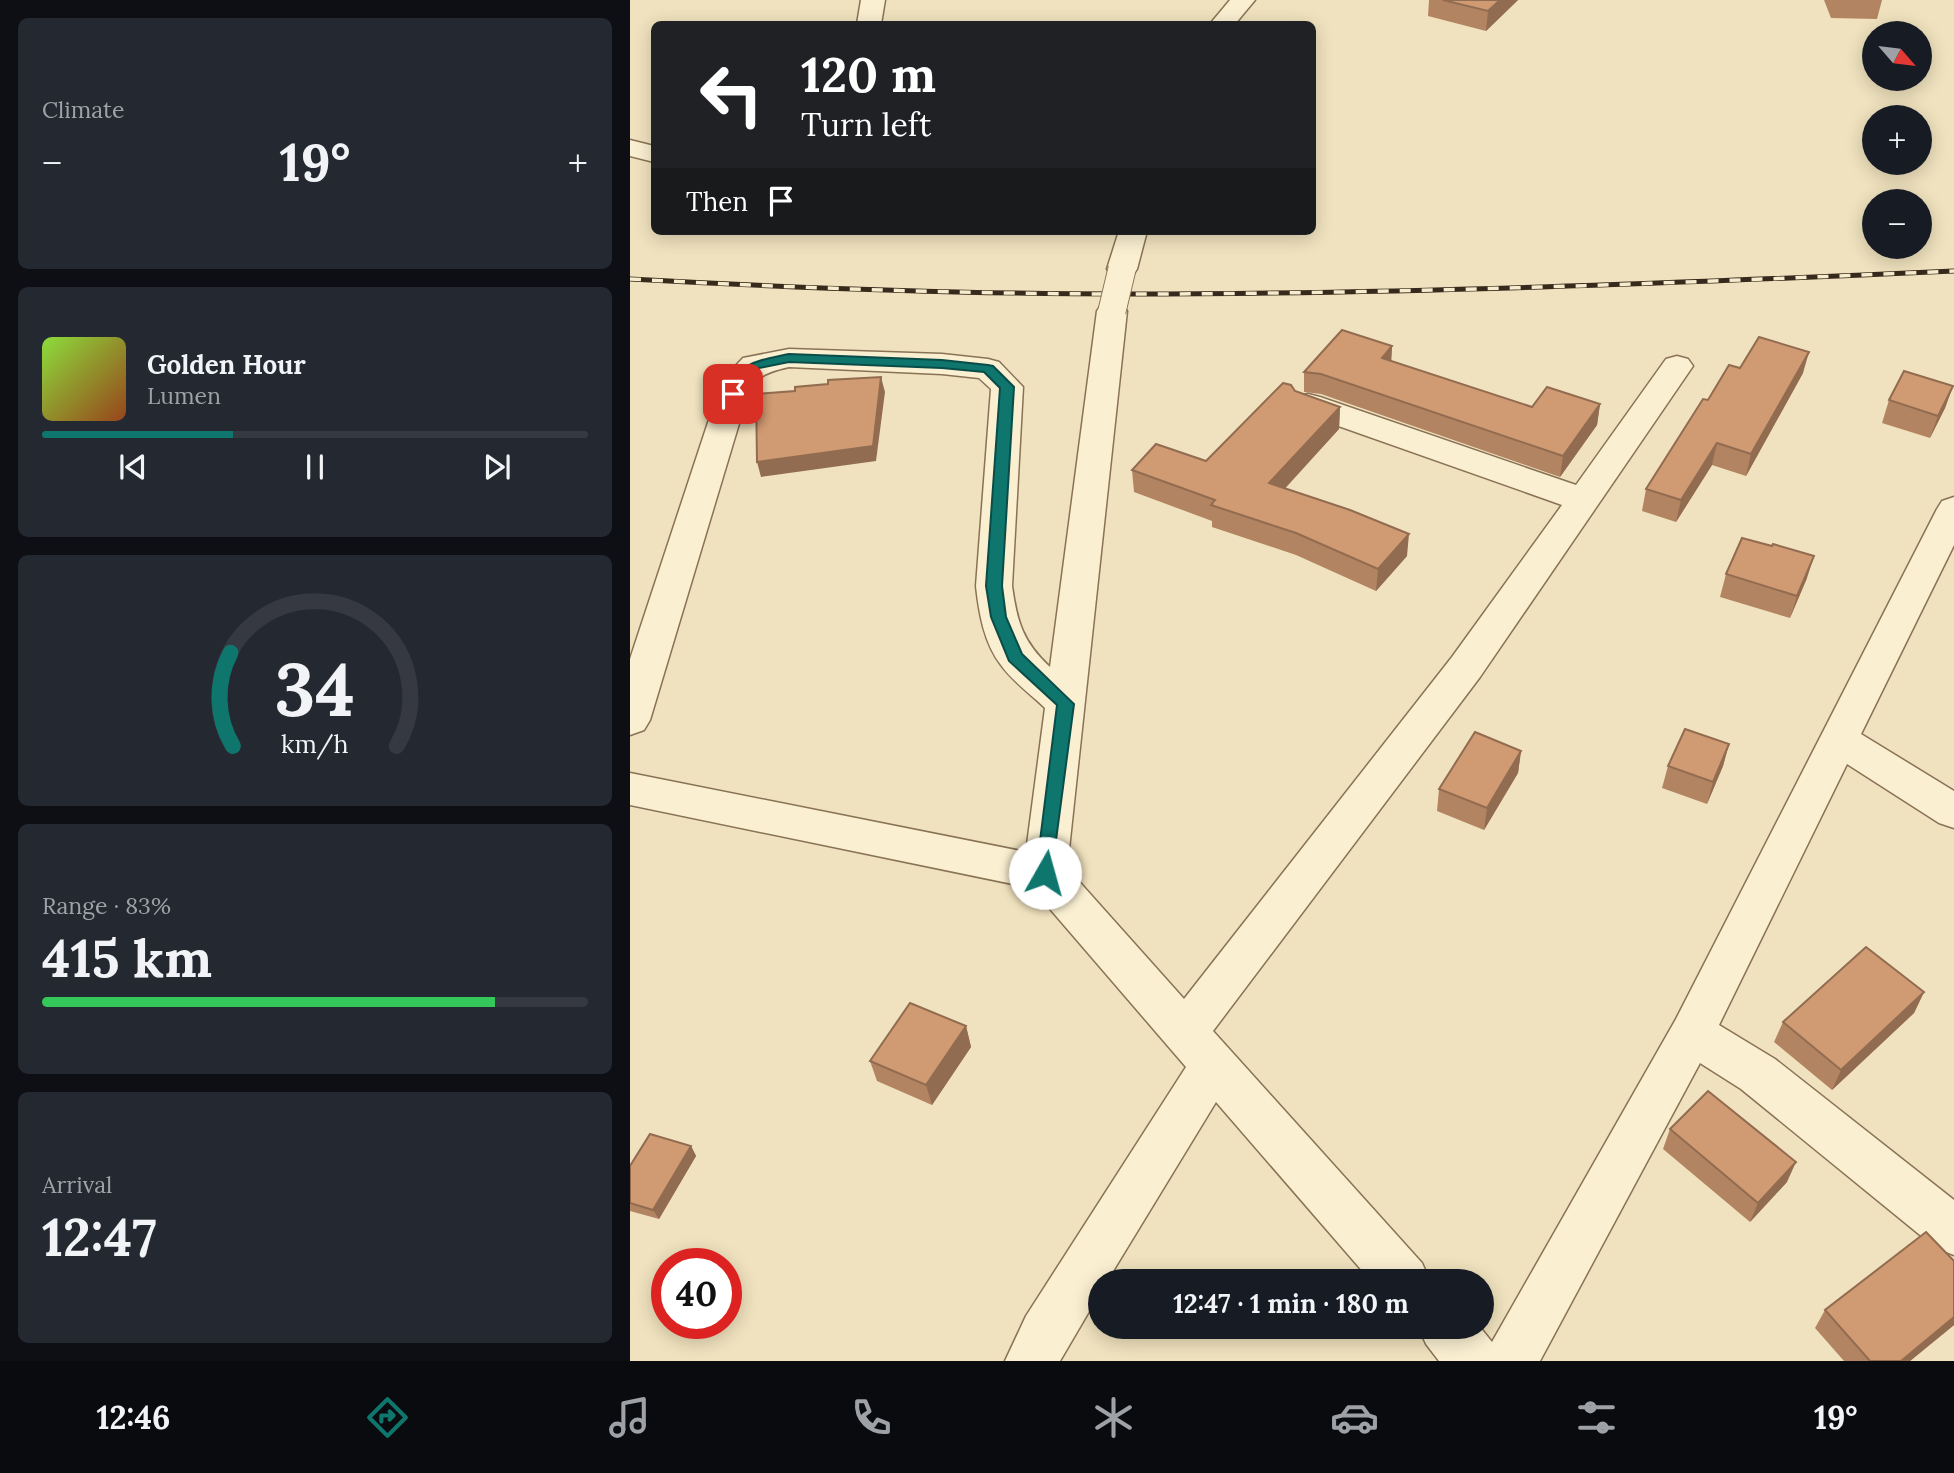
<!DOCTYPE html>
<html lang="en">
<head>
<meta charset="utf-8">
<style>
  body { margin:0; font-family:Lora,serif; background:#242831; color:#f1f3f6; height:100vh; display:flex; flex-direction:column; font-size:26px; white-space:nowrap }
  * { box-sizing:border-box; margin:0 }
  p { font-size:23px; color:#9ea1a6 }
  .icon { flex:none; width:38px; height:38px; fill:none; stroke:currentColor; stroke-width:2; stroke-linecap:round; stroke-linejoin:round }
  .map { position:relative; flex:1; overflow:hidden }
  .details { display:flex; flex-direction:column; gap:18px; padding:18px; background:#0d0f14; width:630px }
  .details>* { flex:none }
  .top-card { position:absolute; left:21px; top:21px; width:665px; height:214px; border-radius:10px; box-shadow:0 4px 18px #0003; background:#202124; color:#fff; overflow:hidden }
  .needle { width:46px; rotate:118deg }
  .fabs { position:absolute; left:1232px; top:21px; display:grid; gap:14px }
  .fabs a { display:grid; place-items:center; width:70px; height:70px; border-radius:50%; background:#171b24; box-shadow:0 4px 18px #0003; font-size:35px }
  .speed { position:absolute; left:21px; top:1248px; display:flex; gap:14px; font-size:35px; font-weight:700; text-align:center }
  .speed>* { display:grid; place-content:center; width:91px; height:91px; border-radius:50%; background:#171b24; box-shadow:0 4px 18px #0003; line-height:1 }
  .speed .limit { border:10px solid #d22; background:#fff; color:#111 }
  .pin { position:absolute; display:grid; place-items:center; width:60px; height:60px; color:#fff; margin:-30px; border-radius:14px; box-shadow:0 4px 10px #0006 }
  .me { position:absolute; width:77px; margin:-38px; rotate:7deg; stroke-linejoin:round; filter:drop-shadow(0 0 5px #0008) }
  .turn { display:flex; align-items:center; gap:24px; height:147px; padding:0 35px; font-size:32px }
  .turn .icon { width:91px; height:91px; stroke-width:2.5 }
  .turn b { display:block; font-size:49px; line-height:60px }
  .then { display:flex; align-items:center; height:66px; padding:0 35px; background:#0003; gap:14px; font-size:26px }
  .big { font-size:52px; font-weight:800; line-height:1.1 }
  .details .tile { flex:1; display:flex; flex-direction:column; justify-content:center; gap:10px; min-width:0; padding:0 24px; border-radius:10px; background:#242831 }
  .details .dial { align-items:center; gap:0 }
  .dial svg { height:182px; overflow:visible; fill:none; stroke:#363941; stroke-width:7; stroke-linecap:round; text-anchor:middle }
  .dial text { fill:#f1f3f6; stroke:none }
  .song { display:flex; align-items:center; gap:21px }
  .cover { width:84px; height:84px; border-radius:10px; background:linear-gradient(135deg,hsl(90 70% 55%),hsl(20 70% 35%)) }
  .played { height:7px; border-radius:4px; background:linear-gradient(90deg,#0f766e 35%,#363941 35%) }
  .keys { display:flex; justify-content:space-around; direction:ltr }
  .heat { display:flex; justify-content:space-between; align-items:center; font-size:38px; direction:ltr }
  .charge { height:10px; border-radius:5px; background:linear-gradient(90deg,#34c759 83%,#363941 0) }
  .trip { position:absolute; left:458px; top:1269px; width:406px; height:70px; border-radius:35px; background:#171b24; box-shadow:0 4px 18px #0003; font-weight:800; line-height:70px; text-align:center }
  .tab-bar { display:flex; height:112px; justify-content:space-around; align-items:center; background:#090b0e; color:#9ea1a6 }
  .tab-bar .icon { width:49px; height:49px }
  .tab-bar .selected { color:#0f766e }
  .tab-bar b { font-size:32px; color:#f1f3f6 }
  main { display:flex; flex:1; min-height:0 }
  .map>svg:first-child { display:block }
</style>
</head>
<body>
<main>
<section class="details">
<div class="tile"><p>Climate</p>
<div class="heat"><a>−</a><b class="big">19°</b><a>+</a></div>
</div>
<div class="tile">
<div class="song"><i class="cover"></i><div><b>Golden Hour</b><p>Lumen</p></div></div>
<div class="played"></div>
<div class="keys"><svg class="icon" aria-label="previous" viewBox="0 0 24 24"><path d="M18 5L8 12l10 7zM5 5v14"/></svg><svg class="icon" aria-label="pause" viewBox="0 0 24 24"><path d="M8 5v14M16 5v14"/></svg><svg class="icon" aria-label="next" viewBox="0 0 24 24"><path d="M6 5l10 7-10 7zM19 5v14"/></svg></div>
</div>
<div class="tile dial"><svg viewBox="0 0 100 80">
<path d="M14 69A42 42 0 1 1 86 69"/>
<path d="M14 69A42 42 0 0 1 13 28" stroke="#0f766e"/>
<text x="50" y="56" font-size="32" font-weight="700">34</text>
<text x="50" y="72" font-size="11">km/h</text>
</svg></div>
<div class="tile"><p>Range · 83%</p><b class="big">415 km</b><div class="charge"></div></div>
<div class="tile"><p>Arrival</p><b class="big">12:47</b></div>
</section>
<div class="map">
<svg width="1324" height="1361" viewBox="0 0 1324 1361">
  <rect width="100%" height="100%" fill="#f0e2be"/>
  <g fill="none" stroke-linecap="round" stroke-linejoin="round">
    <g stroke="#897256" stroke-width="3">
      <g id="minor">
        <polygon points="231,0 255,0 251,24 227,24"/>
        <polygon points="600,0 625,0 605,24 580,24"/>
        <polygon points="0,140 24,146 24,162 0,156"/>
        <polygon points="489,231 517,231 507,269 503,275 492,278 481,275 477,269"/>
        <path d="M482,302l11,3 4,6 -60,557 117,131 268,-342 110,-152 -266,-94 -4,-7 4,-7 12,-3 12,3 256,88 90,-126 11,-3 11,3 5,7 -213,311 -267,354 209,232 8,18h-59l-155,-179 -109,179h-6v10l-41,70h-55l21,-45 160,-249 -154,-179 -402,-83v-32l396,79 19,-144c-14,-14 -33,-27 -44,-43 -17,-22 -22,-52 -25,-79l15,-197 -12,-11 -37,-4 -153,-7c-31,7 -34,11 -45,40l-94,313 -6,10 -14,5v-76l92,-279 21,-22 46,-9 153,5 46,5 11,3 24,25 -11,199c5,36 11,56 38,81l47,-356 4,-6z"/>
        <polygon points="1324,497 1324,545 1231,734 1324,791 1324,828 1309,823 1217,764 1089,1025 1145,1059 1324,1200 1324,1255 1306,1248 1111,1089 1070,1063 910,1361 809,1361 796,1344 788,1326 849,1326 862,1342 1046,1019 1307,509 1312,501"/>
      </g>
    </g>
    <use href="#minor" fill="#faefd1" fill-rule="evenodd"/>
    <g stroke="#37291b" stroke-width="5">
      <path id="rail" d="M0,279c166,9 332,15 499,15 275,0 550,-11 825,-23"/>
    </g>
    <use href="#rail" stroke="#f7ecce" stroke-width="3.5" stroke-dasharray="11" stroke-linecap="butt"/>
    <g stroke="#897256" stroke-width="29" stroke-linecap="butt">
      <polyline id="minor-bridge" points="482,311 492,269"/>
    </g>
    <use href="#minor-bridge" stroke="#faefd1" stroke-width="27"/>
  </g>
  <g fill="#b38462">
    <polygon points="799,0 888,0 856,31 798,16"/>
    <polygon points="1194,0 1252,0 1247,19 1201,18"/>
    <polygon points="762,346 761,361 902,407 970,404 967,425 930,477 691,394 674,392 674,372"/>
    <polygon points="1110,368 1173,373 1116,476 1082,465 1046,522 1012,511 1016,489 1078,400"/>
    <polygon points="1323,386 1315,408 1300,438 1252,423 1259,400"/>
    <polygon points="665,391 710,407 709,429 655,488 777,556 746,591 666,555 582,527 582,521 504,492 502,470 576,461"/>
    <polygon points="1142,546 1177,578 1160,618 1090,597 1096,574"/>
    <polygon points="1099,744 1093,766 1077,804 1032,788 1038,766"/>
    <polygon points="891,751 888,773 854,830 807,811 809,789"/>
    <polygon points="1294,992 1284,1013 1202,1090 1144,1042 1153,1022"/>
    <polygon points="336,1026 341,1047 302,1105 247,1081 240,1061"/>
    <polygon points="1040,1129 1157,1182 1120,1222 1033,1149"/>
    <polygon points="61,1146 66,1156 29,1219 0,1211 0,1166"/>
    <polygon points="1324,1261 1324,1325 1280,1361 1214,1361 1185,1328 1195,1310"/>
  </g>
  <g fill="#926c50">
    <polygon points="870,0 888,0 856,31 858,11"/>
    <polygon points="762,346 761,366 752,358"/>
    <polygon points="1179,352 1173,373 1116,476 1121,454"/>
    <polygon points="251,377 255,392 246,461 131,477 127,462"/>
    <polygon points="1323,386 1315,408 1300,438 1308,416"/>
    <polygon points="970,404 967,425 930,477 933,456"/>
    <polygon points="710,407 709,429 640,505 639,483"/>
    <polygon points="1087,443 1082,465 1046,522 1051,500"/>
    <polygon points="779,534 777,556 746,591 748,569"/>
    <polygon points="1184,556 1177,578 1160,618 1167,596"/>
    <polygon points="1099,744 1093,766 1077,804 1083,782"/>
    <polygon points="891,751 888,773 854,830 857,808"/>
    <polygon points="1294,992 1284,1013 1202,1090 1211,1070"/>
    <polygon points="336,1026 341,1047 302,1105 296,1085"/>
    <polygon points="61,1146 66,1156 29,1219 23,1210"/>
    <polygon points="1166,1162 1157,1182 1120,1222 1128,1203"/>
    <polygon points="1324,1317 1324,1325 1280,1361 1271,1361"/>
  </g>
  <g fill="#d09a72" stroke="#926c50" stroke-width="2">
    <polygon points="813,0 870,0 858,11"/>
    <polygon points="712,330 762,346 752,358 902,407 917,387 970,404 933,456 691,374 674,372"/>
    <polygon points="1129,337 1179,352 1121,454 1087,443 1051,500 1016,489 1073,399 1078,400 1099,365 1110,368"/>
    <polygon points="1274,371 1323,386 1308,416 1259,400"/>
    <polygon points="251,377 243,446 127,462 126,394 165,391 165,387 198,384 198,380"/>
    <polygon points="653,383 661,385 665,391 710,407 639,483 720,510 779,534 748,569 666,533 581,505 585,500 502,470 526,444 576,461"/>
    <polygon points="1112,538 1142,546 1143,544 1184,556 1167,596 1096,574"/>
    <polygon points="1055,729 1099,744 1083,782 1038,766"/>
    <polygon points="845,732 891,751 857,808 809,789"/>
    <polygon points="1236,947 1294,992 1211,1070 1153,1022"/>
    <polygon points="280,1003 336,1026 296,1085 240,1061"/>
    <polygon points="1078,1091 1166,1162 1128,1203 1040,1129"/>
    <polygon points="20,1134 61,1146 23,1210 0,1203 0,1166"/>
    <polygon points="1296,1232 1324,1261 1324,1317 1271,1361 1240,1361 1195,1310"/>
  </g>
  <path fill="#0f766e" stroke="#0a4d48" stroke-width="2" d="M159,354l153,6 46,5 5,1 21,21 -12,199 4,31 16,37 52,50 -23,174h-12l-3,-5 21,-168 -48,-44 -18,-44 -5,-31 14,-198 -16,-16 -42,-4 -153,-6 -30,6 -14,14 -7,15 -5,1 -7,-4c14,-33 31,-33 63,-40z"/>
</svg>
<div class="fabs">
<a><svg class="needle" viewBox="-14 -14 28 28"><path d="M0-13l5 13h-10z" fill="#e53935"/><path d="M0 13l5-13h-10z" fill="#9ea1a6"/></svg></a>
<a>+</a>
<a>−</a>
</div>
<div class="speed"><div class="limit">40</div></div>
<div class="pin" style="left:103px;top:394px;background:#d93025"><svg class="icon" aria-label="arrive" viewBox="0 0 24 24"><path d="M6 21V4h12l-3 4 3 4H6"/></svg></div>
<svg class="me" style="left:415px;top:873px" viewBox="-20 -20 40 40"><circle r="19" fill="#fff"/><path d="M0-13L10 11 0 6-10 11z" fill="#0f766e"/></svg>
<div class="trip">12:47 · 1 min · 180 m</div>
<div class="top-card">
<div class="turn"><svg class="icon" aria-label="left" viewBox="0 0 24 24"><path d="M17 20v-9H6M10 6l-5 5 5 5"/></svg><div><b>120 m</b>Turn left</div></div>
<div class="then">Then<svg class="icon" aria-label="arrive" viewBox="0 0 24 24"><path d="M6 21V4h12l-3 4 3 4H6"/></svg></div>
</div>
</div>
</main>
<nav class="tab-bar">
<b>12:46</b>
<svg class="icon selected" aria-label="directions" viewBox="0 0 24 24"><path d="M12 3l9 9-9 9-9-9zM9 14v-3h6M13 9l2 2-2 2"/></svg>
<svg class="icon" aria-label="music" viewBox="0 0 24 24"><path d="M9 18V5l10-2v13"/><circle cx="6" cy="18" r="3"/><circle cx="16" cy="16" r="3"/></svg>
<svg class="icon" aria-label="phone" viewBox="0 0 24 24"><path d="M5 4h4l2 5-3 2q2 4 5 5l2-3 5 2v4C11 20 4 13 5 4z"/></svg>
<svg class="icon" aria-label="climate" viewBox="0 0 24 24"><path d="M12 3v18M4 7l16 10M4 17L20 7"/></svg>
<svg class="icon" aria-label="car" viewBox="0 0 24 24"><path d="M5 17H2v-5l4-1 3-4h7l3 4 3 1v5h-3M9 17h6M6 11h13"/><circle cx="7" cy="17" r="2"/><circle cx="17" cy="17" r="2"/></svg>
<svg class="icon" aria-label="filters" viewBox="0 0 24 24"><path d="M4 7h16M4 17h16"/><circle cx="9" cy="7" r="2"/><circle cx="15" cy="17" r="2"/></svg>
<b>19°</b>
</nav>
</body>
</html>
